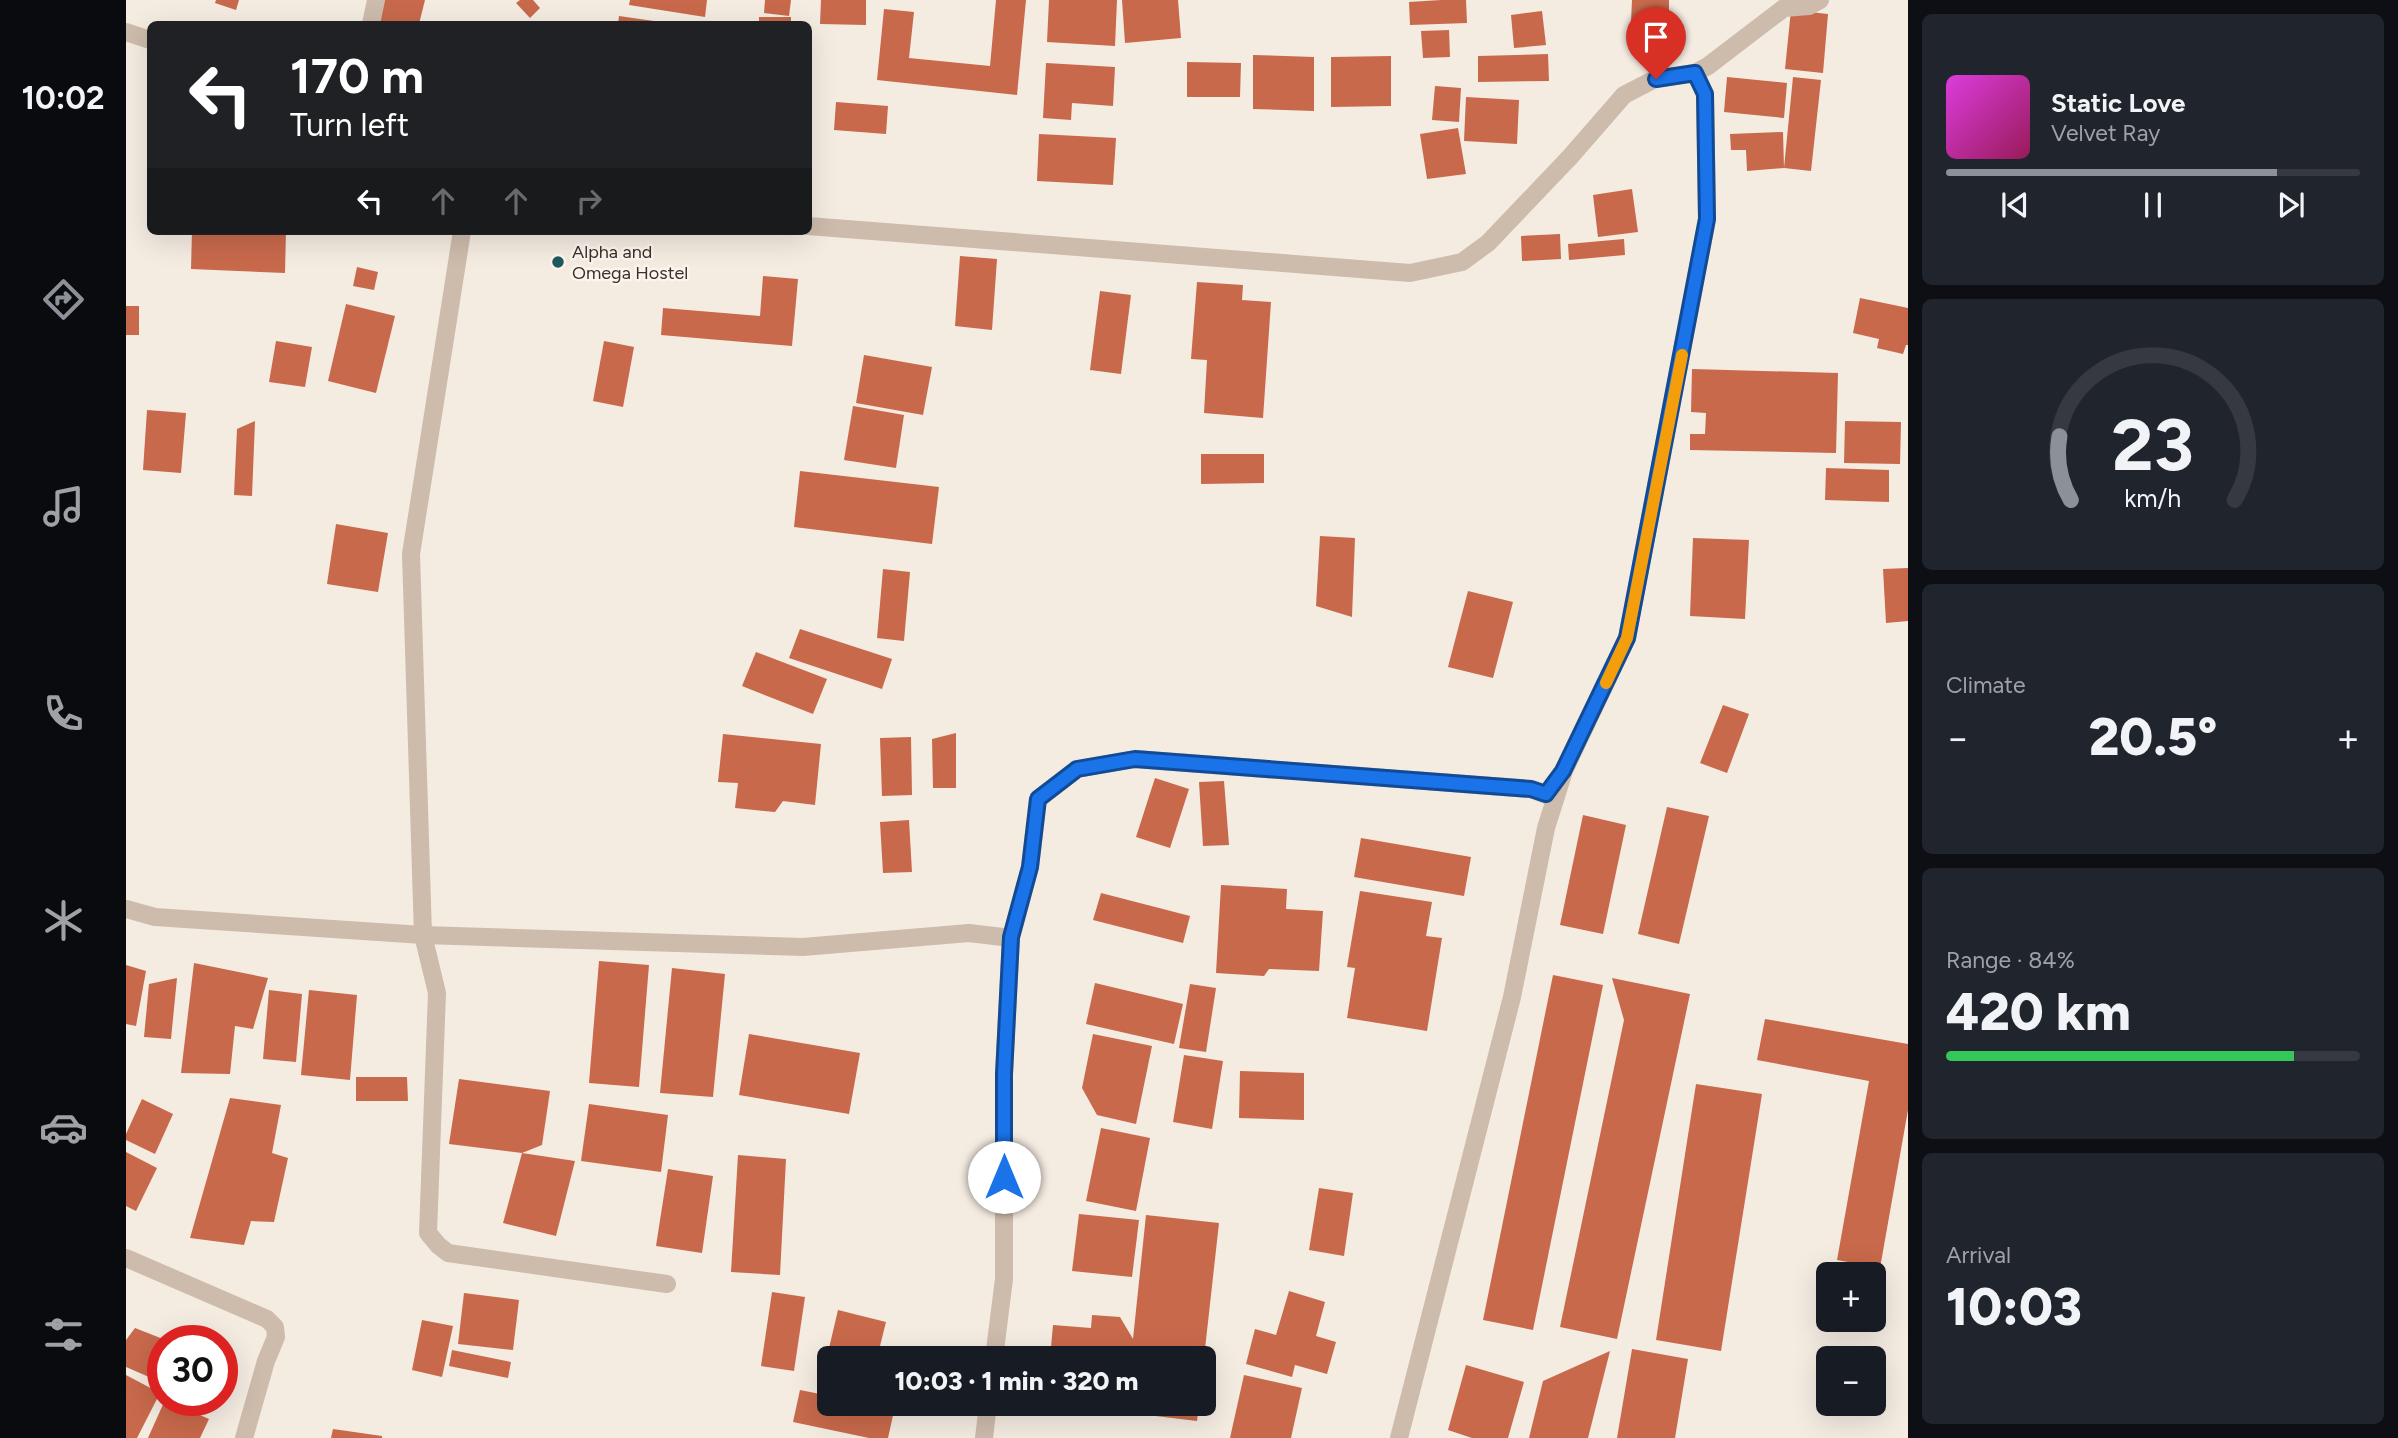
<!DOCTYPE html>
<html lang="en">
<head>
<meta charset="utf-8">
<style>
  body { margin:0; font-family:Figtree,sans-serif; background:#20242c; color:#f1f3f6; height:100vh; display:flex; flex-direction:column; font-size:26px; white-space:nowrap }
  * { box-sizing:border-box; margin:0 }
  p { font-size:23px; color:#9ea1a6 }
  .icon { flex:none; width:38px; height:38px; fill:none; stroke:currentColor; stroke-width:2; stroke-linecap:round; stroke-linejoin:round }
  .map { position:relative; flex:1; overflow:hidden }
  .side { display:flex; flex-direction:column; gap:14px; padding:14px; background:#0d0f14; width:490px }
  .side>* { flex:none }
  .banner { position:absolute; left:21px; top:21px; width:665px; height:214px; border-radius:10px; box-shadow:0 7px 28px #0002; background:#202124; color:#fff; overflow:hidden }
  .fabs { position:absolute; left:1690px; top:1262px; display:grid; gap:14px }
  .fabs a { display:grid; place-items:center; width:70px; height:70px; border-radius:10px; background:#171b24; box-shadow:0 7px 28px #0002; font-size:35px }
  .speed { position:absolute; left:21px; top:1325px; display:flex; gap:14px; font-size:35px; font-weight:700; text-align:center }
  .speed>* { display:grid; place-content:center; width:91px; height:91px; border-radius:50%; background:#171b24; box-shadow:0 7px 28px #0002; line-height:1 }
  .speed .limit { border:10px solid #d22; background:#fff; color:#111 }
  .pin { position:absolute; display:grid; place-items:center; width:60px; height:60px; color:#fff; margin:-72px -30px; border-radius:50% 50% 50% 0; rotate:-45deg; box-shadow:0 0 7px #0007 }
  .pin .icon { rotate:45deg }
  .me { position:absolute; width:77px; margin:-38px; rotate:0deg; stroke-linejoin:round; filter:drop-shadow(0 0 5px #0008) }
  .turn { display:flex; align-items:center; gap:24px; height:147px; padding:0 28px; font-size:32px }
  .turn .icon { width:91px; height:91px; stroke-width:2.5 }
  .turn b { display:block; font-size:49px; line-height:60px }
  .lanes { display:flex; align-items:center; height:66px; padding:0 28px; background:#0003; justify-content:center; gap:35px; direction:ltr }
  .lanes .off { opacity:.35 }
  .big { font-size:52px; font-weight:800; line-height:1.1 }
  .side .tile { flex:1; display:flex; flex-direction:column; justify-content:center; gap:10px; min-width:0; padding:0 24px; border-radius:10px; background:#20242c }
  .side .dial { align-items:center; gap:0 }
  .dial svg { height:182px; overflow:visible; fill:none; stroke:#363941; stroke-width:7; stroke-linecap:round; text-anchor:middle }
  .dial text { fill:#f1f3f6; stroke:none }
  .song { display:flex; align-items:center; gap:21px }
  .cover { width:84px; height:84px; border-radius:10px; background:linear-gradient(135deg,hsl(300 70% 55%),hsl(330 70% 35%)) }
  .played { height:7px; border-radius:4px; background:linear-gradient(90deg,#8c9099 80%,#363941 80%) }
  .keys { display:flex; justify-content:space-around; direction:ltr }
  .heat { display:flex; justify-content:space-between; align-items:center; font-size:38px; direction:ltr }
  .charge { height:10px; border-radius:5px; background:linear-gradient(90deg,#34c759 84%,#363941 0) }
  .trip { position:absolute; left:691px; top:1346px; width:399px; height:70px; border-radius:10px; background:#171b24; box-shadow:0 7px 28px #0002; font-weight:800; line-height:70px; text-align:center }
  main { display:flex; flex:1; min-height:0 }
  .menu { display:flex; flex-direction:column; width:126px; justify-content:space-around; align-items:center; background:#090b0e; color:#9ea1a6 }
  .menu .icon { width:49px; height:49px }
  .menu .on { color:#8c9099 }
  .menu b { font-size:32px; color:#f1f3f6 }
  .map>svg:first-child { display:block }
</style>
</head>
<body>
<main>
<nav class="menu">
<b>10:02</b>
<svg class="icon on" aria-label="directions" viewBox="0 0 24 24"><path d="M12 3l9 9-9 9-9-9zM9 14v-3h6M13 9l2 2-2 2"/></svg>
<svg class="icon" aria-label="music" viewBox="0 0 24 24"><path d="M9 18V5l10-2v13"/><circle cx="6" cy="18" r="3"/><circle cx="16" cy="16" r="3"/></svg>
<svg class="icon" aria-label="phone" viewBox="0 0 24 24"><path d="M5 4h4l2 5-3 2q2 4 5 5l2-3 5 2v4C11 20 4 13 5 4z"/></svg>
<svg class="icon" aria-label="climate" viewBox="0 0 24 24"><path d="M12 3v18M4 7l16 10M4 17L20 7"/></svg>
<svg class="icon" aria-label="car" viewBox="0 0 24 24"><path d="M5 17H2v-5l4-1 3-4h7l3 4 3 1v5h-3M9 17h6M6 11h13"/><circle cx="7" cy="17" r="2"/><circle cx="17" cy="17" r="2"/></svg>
<svg class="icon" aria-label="filters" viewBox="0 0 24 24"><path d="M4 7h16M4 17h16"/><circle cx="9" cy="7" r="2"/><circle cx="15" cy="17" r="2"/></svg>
</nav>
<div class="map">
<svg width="1782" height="1438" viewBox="0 0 1782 1438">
  <rect width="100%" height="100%" fill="#f4ebe1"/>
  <g fill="#c8694b">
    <polygon points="90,0 113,0 110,10 89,3"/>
    <polygon points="255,0 299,0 293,24 250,24"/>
    <polygon points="394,0 407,0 414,8 404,18 390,3"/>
    <polygon points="504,0 581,0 579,17 503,5"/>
    <polygon points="639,0 665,0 663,16 638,13"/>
    <polygon points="695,0 740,0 740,25 694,24"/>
    <polygon points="870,0 900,0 891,95 751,80 758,9 788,12 783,58 864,66"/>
    <polygon points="923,0 991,0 989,46 921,42"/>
    <polygon points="996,0 1052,0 1055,38 999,43"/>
    <polygon points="1315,0 1340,0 1341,23 1284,25 1283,2"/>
    <polygon points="1506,0 1543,0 1543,23 1505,22"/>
    <polygon points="1665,10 1702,14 1697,73 1659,69"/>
    <polygon points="1416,11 1420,45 1388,48 1385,15"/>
    <polygon points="493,16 542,23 542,24 492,24"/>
    <rect x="633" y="17" width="32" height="7"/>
    <polygon points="1323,30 1324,57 1297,58 1295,31"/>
    <polygon points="1422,54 1423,81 1352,82 1352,56"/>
    <polygon points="1127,55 1188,57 1188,111 1127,109"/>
    <polygon points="1265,56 1265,106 1205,107 1205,57"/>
    <polygon points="1061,62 1115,63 1114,97 1061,97"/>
    <polygon points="920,63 989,67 987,106 946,103 945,120 917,118"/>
    <polygon points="1601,77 1661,83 1658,118 1598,112"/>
    <polygon points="1667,77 1695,80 1685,171 1658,168 1621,171 1620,150 1605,150 1604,134 1657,132 1658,168"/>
    <polygon points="1309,86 1335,88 1333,122 1306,120"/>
    <polygon points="1340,97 1393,100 1391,144 1338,141"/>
    <polygon points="710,102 762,106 760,134 708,130"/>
    <polygon points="1332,128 1340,174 1301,179 1294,134"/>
    <polygon points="913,134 990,138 987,185 911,181"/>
    <polygon points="1506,189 1512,232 1472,237 1467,195"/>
    <polygon points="66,231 160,231 159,273 65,269"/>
    <polygon points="1434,234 1435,259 1396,261 1395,236"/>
    <polygon points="1498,239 1499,255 1443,260 1442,244"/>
    <polygon points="834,256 871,259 866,330 829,326"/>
    <polygon points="231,267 252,272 248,290 227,286"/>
    <polygon points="637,276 672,279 666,346 535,335 537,308 634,316"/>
    <polygon points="1071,282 1117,285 1116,300 1145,302 1137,418 1078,413 1081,360 1065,359"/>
    <polygon points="974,291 1005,295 995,374 964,370"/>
    <polygon points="1734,298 1782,308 1782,345 1780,345 1777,354 1751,348 1753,339 1727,333"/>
    <polygon points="220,304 269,316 250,393 202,381"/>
    <rect x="0" y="306" width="13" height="29"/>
    <polygon points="150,341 186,347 179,387 143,382"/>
    <polygon points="478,341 508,347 497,407 467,401"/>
    <polygon points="738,355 806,367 797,415 730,403"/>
    <polygon points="1566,369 1712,373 1710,453 1564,450 1564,434 1579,434 1580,413 1565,412"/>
    <polygon points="727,406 778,415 770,468 718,460"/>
    <polygon points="21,410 60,413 55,473 17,470"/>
    <polygon points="129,421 126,496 108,495 111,429"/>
    <polygon points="1719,421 1775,422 1774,464 1718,463"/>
    <polygon points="1075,454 1138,454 1138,483 1075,484"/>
    <polygon points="1700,468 1763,470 1763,502 1699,500"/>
    <polygon points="674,471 813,487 806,544 668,527"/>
    <polygon points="210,524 262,533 252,592 201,584"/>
    <polygon points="1194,536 1229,538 1226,617 1190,606"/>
    <polygon points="1567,538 1623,540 1619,619 1564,616"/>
    <polygon points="1782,568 1782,621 1760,623 1757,569"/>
    <polygon points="757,569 784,572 778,641 751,638"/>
    <polygon points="1342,591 1387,602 1367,678 1322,667"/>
    <polygon points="674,629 766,659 756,689 663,658"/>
    <polygon points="630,652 701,679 687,714 616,686"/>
    <polygon points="1597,705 1623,714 1601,773 1574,763"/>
    <polygon points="830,733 830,788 807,788 806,739"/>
    <polygon points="597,734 695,744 689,805 657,801 649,812 609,808 612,783 592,782"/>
    <polygon points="785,737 786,795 756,796 754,738"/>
    <polygon points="1029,778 1063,789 1044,848 1010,837"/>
    <polygon points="1098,781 1103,845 1077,846 1073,782"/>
    <polygon points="1541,807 1583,816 1553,944 1512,934"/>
    <polygon points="1457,815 1500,825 1477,934 1434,925"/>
    <polygon points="783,820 786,872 757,873 754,822"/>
    <polygon points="1235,838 1345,857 1338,896 1228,877"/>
    <polygon points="1095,885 1161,889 1160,909 1197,911 1193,971 1143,969 1138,976 1090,973"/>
    <polygon points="1234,891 1306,902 1300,936 1316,938 1301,1031 1221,1018 1229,968 1221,967"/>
    <polygon points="975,893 1064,916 1057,943 967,920"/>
    <polygon points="473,961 523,965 513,1087 463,1083"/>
    <polygon points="68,963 142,978 127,1029 109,1026 104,1074 55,1073"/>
    <polygon points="0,965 20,971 10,1026 0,1024"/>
    <polygon points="546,968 599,974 587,1097 534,1093"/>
    <polygon points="1427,975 1477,985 1407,1330 1357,1320"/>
    <polygon points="51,978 45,1039 18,1037 23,984"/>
    <polygon points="1486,978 1564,994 1491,1339 1434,1327 1498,1020"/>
    <polygon points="969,983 1057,1004 1048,1044 960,1024"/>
    <polygon points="1064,984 1090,988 1080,1052 1053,1048"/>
    <polygon points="143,990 176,994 170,1062 137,1059"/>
    <polygon points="183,990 231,995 224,1080 175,1075"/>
    <polygon points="1639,1019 1782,1044 1782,1110 1754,1268 1711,1260 1743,1081 1631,1060"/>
    <polygon points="623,1034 734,1053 723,1114 613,1095"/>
    <polygon points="967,1034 1026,1046 1010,1124 971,1115 956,1088"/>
    <polygon points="1058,1055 1097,1061 1086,1129 1047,1122"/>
    <polygon points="1114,1071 1178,1073 1178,1120 1113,1118"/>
    <polygon points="230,1077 281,1077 282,1101 230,1101"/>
    <polygon points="333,1079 424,1091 416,1145 396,1153 323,1144"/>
    <polygon points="1570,1084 1636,1094 1595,1351 1530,1340"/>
    <polygon points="104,1098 155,1105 146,1153 162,1158 148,1222 125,1221 118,1245 64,1238"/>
    <polygon points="16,1099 47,1114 29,1154 0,1140 0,1134"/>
    <polygon points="463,1104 542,1115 535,1172 455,1161"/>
    <polygon points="975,1128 1024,1138 1010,1211 960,1201"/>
    <polygon points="0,1152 31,1168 10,1211 0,1206"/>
    <polygon points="396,1153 449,1161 430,1236 377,1223"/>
    <polygon points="612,1155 660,1159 654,1275 605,1272"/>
    <polygon points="542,1169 587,1176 576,1253 530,1246"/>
    <polygon points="1193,1188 1227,1193 1218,1256 1183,1250"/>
    <polygon points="953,1214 1013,1220 1006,1277 946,1271"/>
    <polygon points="1020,1215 1093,1223 1078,1358 924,1358 927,1325 965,1328 966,1315 994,1317 1007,1339"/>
    <polygon points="1163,1291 1199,1302 1190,1336 1210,1342 1201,1374 1169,1365 1166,1377 1120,1364 1129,1329 1150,1335"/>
    <polygon points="646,1292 679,1297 668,1371 635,1366"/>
    <polygon points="338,1293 393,1300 387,1350 332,1344"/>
    <polygon points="712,1310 760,1322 753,1350 739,1348 737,1356 742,1358 704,1358 704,1380 696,1378"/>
    <polygon points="296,1320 327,1326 316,1377 286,1370"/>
    <polygon points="9,1328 37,1339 37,1383 0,1367 0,1340"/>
    <polygon points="1506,1349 1562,1359 1549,1438 1491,1438"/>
    <polygon points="326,1350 385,1362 382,1378 323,1366"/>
    <polygon points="1484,1351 1462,1438 1403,1438 1417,1381"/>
    <polygon points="1340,1365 1398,1382 1382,1438 1346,1438 1322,1430"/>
    <polygon points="0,1375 34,1393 11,1438 0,1438"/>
    <polygon points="1118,1375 1176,1388 1165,1438 1104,1438"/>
    <polygon points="674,1390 704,1396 704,1404 735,1404 768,1411 762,1438 743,1438 667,1422"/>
    <polygon points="39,1400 83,1419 74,1438 22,1438"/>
    <polygon points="1014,1404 1073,1404 1071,1421 1013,1414"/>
    <polygon points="207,1429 256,1436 256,1438 205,1438"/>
  </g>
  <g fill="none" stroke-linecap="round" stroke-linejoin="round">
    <g stroke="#cdbbac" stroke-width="18">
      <polyline points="245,24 250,0"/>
      <polyline points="0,32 24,40"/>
      <polyline points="682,226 1284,273 1336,262 1362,243 1444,157 1498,95 1529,79 1569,73 1582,66 1658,8 1683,6 1694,0"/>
      <polyline points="336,231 285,554 297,935 311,993 302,1233 312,1245 322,1253 541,1284"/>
      <polyline points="0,909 29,917 297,935 677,947 843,933 885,938"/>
      <polyline points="0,1258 141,1319 149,1327 150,1337 140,1361 118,1438"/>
      <polyline points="868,1358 878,1279 878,1074 885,938 904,867 912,799 951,769 1009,759 1405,789 1420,795 1431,780"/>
      <polyline points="858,1438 862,1404"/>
      <polyline points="1273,1438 1386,997 1420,828 1438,771 1501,638 1581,219 1579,94 1569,73"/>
    </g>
  </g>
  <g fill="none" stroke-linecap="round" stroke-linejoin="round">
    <g stroke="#114b97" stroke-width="18">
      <polyline id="route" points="878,1177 878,1074 885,937 904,867 912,799 951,769 1009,759 1405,789 1420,794 1437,771 1501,638 1581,219 1579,94 1569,73 1530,79"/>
    </g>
    <use href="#route" stroke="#1a73e8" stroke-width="12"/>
    <polyline stroke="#f59e0b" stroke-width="12" points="1480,683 1501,638 1556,355"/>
  </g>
  <circle fill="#1f5a5e" stroke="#fbf5ee" stroke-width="2.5" cx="432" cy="262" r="7"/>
  <g text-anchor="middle" stroke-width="5" stroke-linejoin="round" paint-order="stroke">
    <g font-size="18" fill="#3b302b" stroke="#fbf5ee" text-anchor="start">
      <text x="446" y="258">Alpha and<tspan x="446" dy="21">Omega Hostel</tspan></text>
    </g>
  </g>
</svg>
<div class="fabs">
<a>+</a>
<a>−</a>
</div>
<div class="speed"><div class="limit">30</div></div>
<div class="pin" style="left:1530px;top:79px;background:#d93025"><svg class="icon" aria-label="arrive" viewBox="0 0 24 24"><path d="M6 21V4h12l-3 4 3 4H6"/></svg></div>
<svg class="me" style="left:878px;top:1177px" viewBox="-20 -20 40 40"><circle r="19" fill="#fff"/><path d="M0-13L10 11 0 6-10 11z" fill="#1a73e8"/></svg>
<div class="trip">10:03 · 1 min · 320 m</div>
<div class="banner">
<div class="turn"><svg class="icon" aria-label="left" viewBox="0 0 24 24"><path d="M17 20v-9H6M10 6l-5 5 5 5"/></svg><div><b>170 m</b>Turn left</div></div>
<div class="lanes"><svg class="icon" aria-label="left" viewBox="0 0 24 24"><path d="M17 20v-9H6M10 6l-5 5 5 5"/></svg><svg class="icon off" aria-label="ahead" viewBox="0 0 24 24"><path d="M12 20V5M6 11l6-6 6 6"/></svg><svg class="icon off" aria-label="ahead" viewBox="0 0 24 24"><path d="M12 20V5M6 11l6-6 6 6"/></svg><svg class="icon off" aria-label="right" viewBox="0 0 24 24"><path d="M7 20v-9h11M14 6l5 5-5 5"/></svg></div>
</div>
</div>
<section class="side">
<div class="tile">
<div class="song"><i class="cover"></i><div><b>Static Love</b><p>Velvet Ray</p></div></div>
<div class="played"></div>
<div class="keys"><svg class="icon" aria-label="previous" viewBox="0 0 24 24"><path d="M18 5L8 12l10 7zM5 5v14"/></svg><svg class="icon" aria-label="pause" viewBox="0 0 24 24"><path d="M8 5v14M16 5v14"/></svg><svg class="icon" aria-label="next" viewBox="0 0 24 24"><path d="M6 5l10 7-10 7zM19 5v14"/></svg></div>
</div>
<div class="tile dial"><svg viewBox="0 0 100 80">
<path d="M14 69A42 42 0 1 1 86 69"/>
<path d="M14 69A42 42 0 0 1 9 41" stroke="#8c9099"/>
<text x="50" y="56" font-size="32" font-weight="700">23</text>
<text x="50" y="72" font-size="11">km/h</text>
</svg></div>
<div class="tile"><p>Climate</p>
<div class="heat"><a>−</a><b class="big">20.5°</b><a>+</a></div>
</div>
<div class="tile"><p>Range · 84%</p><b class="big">420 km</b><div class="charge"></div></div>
<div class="tile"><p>Arrival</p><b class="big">10:03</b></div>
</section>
</main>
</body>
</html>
